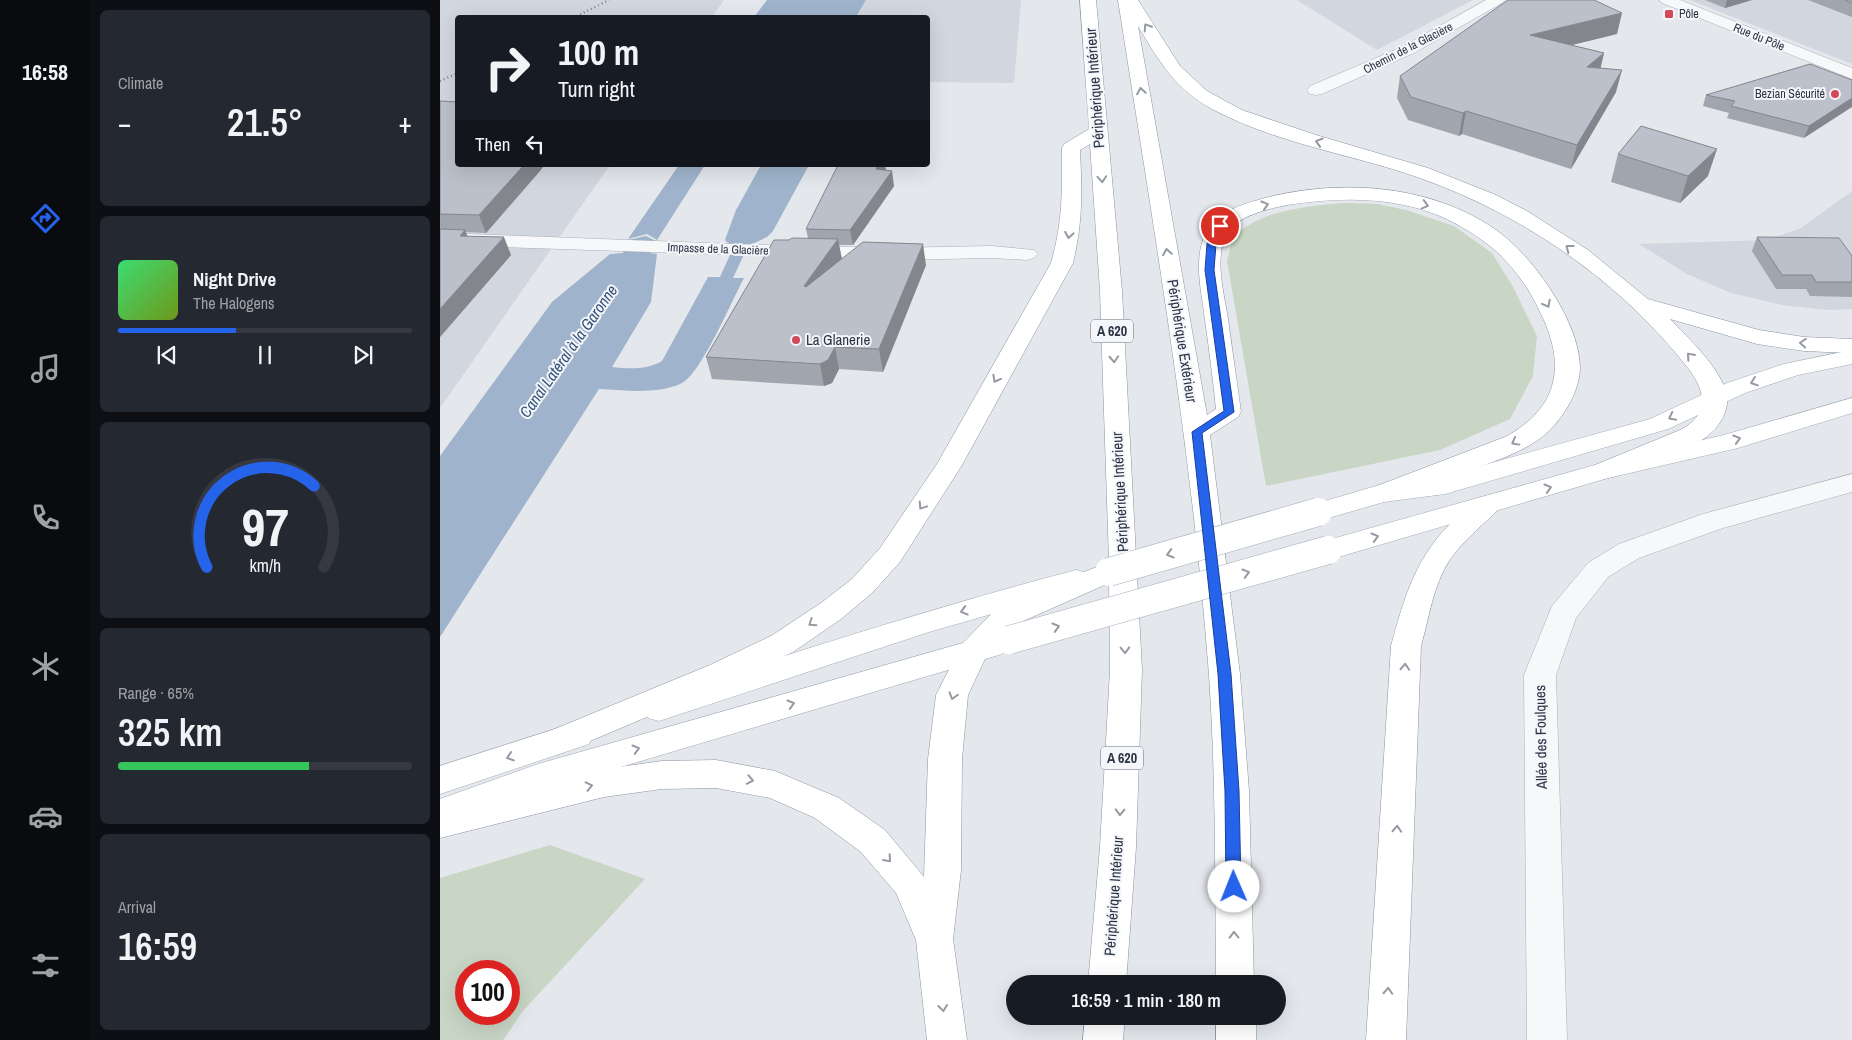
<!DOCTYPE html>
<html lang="en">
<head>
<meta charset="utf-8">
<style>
  body { margin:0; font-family:"Archivo Narrow",sans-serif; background:#242831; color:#f1f3f6; height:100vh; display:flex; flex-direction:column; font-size:19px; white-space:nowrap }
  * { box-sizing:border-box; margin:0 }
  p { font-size:16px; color:#9ea1a6 }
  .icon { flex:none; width:28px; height:28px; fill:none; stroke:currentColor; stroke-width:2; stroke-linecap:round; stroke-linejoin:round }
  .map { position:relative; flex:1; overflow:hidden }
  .drawer { display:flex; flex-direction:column; gap:10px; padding:10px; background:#0d0f14; width:350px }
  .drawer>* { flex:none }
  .guide { position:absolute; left:15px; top:15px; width:475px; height:152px; border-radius:5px; box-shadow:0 5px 20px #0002; background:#171b24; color:#f1f3f6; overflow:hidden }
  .speed { position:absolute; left:15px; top:960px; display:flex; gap:10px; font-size:25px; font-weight:700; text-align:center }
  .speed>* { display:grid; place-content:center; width:65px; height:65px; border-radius:50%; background:#171b24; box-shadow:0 5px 20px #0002; line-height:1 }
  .speed .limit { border:8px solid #d22; background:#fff; color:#111 }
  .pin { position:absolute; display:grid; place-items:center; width:42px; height:42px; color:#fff; margin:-21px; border:2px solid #fff; border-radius:50%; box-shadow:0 1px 5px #0007 }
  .me { position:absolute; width:55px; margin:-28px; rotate:359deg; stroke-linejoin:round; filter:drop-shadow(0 0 4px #0008) }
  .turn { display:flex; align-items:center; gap:18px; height:105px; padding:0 20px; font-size:22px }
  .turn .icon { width:65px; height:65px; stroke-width:2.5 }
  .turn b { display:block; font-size:35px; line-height:42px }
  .then { display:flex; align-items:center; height:48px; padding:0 20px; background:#0003; gap:10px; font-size:19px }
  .big { font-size:38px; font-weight:600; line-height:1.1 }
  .drawer .card { flex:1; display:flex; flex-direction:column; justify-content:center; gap:8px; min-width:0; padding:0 18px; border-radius:8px; background:#242831 }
  .drawer .dial { align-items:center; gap:0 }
  .dial svg { height:130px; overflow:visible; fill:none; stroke:#363941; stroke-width:7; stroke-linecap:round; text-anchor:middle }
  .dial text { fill:#f1f3f6; stroke:none }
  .song { display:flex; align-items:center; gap:15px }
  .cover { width:60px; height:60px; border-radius:8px; background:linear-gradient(135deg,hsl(140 70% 55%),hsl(80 70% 35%)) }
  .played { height:5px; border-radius:2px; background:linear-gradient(90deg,#2563eb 40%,#363941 40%) }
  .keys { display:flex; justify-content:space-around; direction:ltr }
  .heat { display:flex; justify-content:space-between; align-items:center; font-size:28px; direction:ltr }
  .charge { height:8px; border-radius:4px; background:linear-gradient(90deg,#34c759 65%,#363941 0) }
  .trip { position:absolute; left:566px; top:975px; width:280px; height:50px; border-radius:25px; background:#171b24; box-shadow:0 5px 20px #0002; font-weight:600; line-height:50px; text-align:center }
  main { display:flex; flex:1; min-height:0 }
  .tabs { display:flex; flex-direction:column; width:90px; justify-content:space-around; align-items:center; background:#090b0e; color:#9ea1a6 }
  .tabs .icon { width:35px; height:35px }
  .tabs .current { color:#2563eb }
  .tabs b { font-size:22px; color:#f1f3f6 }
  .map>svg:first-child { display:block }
</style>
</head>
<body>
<main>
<nav class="tabs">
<b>16:58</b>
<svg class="icon current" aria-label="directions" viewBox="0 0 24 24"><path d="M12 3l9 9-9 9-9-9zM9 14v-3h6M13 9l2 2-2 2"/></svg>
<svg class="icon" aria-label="music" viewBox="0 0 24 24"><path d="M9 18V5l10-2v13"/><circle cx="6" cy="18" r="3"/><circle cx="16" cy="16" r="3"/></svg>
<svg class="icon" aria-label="phone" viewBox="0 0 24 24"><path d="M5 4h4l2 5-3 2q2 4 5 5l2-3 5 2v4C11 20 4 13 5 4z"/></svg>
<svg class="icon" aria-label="climate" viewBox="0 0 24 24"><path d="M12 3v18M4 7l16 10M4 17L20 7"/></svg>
<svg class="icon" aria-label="car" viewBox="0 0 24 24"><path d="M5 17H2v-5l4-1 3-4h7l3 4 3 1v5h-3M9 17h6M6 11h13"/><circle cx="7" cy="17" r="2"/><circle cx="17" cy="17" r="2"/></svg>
<svg class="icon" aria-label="filters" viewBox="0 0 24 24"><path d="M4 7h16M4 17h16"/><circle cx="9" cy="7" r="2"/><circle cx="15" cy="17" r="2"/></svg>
</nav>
<section class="drawer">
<div class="card"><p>Climate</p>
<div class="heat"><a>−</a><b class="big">21.5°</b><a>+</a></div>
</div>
<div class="card">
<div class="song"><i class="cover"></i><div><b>Night Drive</b><p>The Halogens</p></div></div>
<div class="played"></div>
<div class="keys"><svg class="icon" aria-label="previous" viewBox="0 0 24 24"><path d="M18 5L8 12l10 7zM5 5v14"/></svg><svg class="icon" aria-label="pause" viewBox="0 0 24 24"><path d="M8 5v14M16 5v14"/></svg><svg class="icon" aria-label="next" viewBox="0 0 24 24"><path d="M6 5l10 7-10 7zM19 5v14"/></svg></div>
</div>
<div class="card dial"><svg viewBox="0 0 100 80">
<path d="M14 69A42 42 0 1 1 86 69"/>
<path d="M14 69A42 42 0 0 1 80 19" stroke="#2563eb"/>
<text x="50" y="56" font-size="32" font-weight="700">97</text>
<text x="50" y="72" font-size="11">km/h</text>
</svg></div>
<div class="card"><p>Range · 65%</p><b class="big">325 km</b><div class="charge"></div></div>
<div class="card"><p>Arrival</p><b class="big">16:59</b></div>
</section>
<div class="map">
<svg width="1412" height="1040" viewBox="0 0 1412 1040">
  <rect width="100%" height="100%" fill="#e4e7ec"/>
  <g fill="#d2d6de">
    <polygon points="0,0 284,0 272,17 18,18 18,165 170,165 0,408"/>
    <polygon points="426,0 581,0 574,83 488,82 488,18 416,18"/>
    <polygon points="857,0 1033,0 937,50"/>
    <polygon points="1250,0 1412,0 1412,64"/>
    <polygon points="1412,191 1412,309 1387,310 1342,305 1291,293 1247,274 1199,244 1328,240 1361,228"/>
  </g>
  <g fill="#c9d6c5" fill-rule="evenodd">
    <path d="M905,203l33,1 28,6 48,16 38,27 21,34 24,49 -4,40 -23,43 -70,31 -174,36 -39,-225c2,-7 3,-16 7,-22 17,-28 81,-34 111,-36z"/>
    <path d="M110,845l95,34 -123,133 -19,28h-63v-162zM69,971v43h-43v-43z"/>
  </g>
  <g fill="#9fb4cc">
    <polygon points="327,0 426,0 416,17 314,17"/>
    <polygon points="239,165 265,165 217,240 207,234 188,239"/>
    <path d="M321,165h48l-36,66 -6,6 -19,9 -15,32h11c-12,22 -43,96 -62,105 -24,12 -58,7 -83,6l-159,248v-181l112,-154 58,-48 13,-1 5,-13 18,-4 10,5 -6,12 7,1 -6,48 -39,65c17,2 35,3 50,-6l46,-84h12l14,-31 -4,-1 -5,-5 11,-30z"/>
  </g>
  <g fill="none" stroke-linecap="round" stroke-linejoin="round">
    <g stroke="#a9aeb7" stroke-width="1">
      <g id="minor">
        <polygon points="1046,0 1065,0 1062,3 974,53 882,94 876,95 870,94 867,90 870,86 962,47"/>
        <polygon points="0,233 322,245 452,248 552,246 594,250 598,254 594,258 587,260 552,258 452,260 0,245"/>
        <polygon points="1412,474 1412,492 1283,528 1199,558 1168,577 1136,618 1116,675 1127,1040 1087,1040 1084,675 1112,606 1148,563 1179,544 1263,514"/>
      </g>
    </g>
    <g stroke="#a9aeb7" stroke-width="1">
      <polygon id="tertiary" points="1219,0 1240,0 1412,68 1412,79 1222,3"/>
    </g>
    <g stroke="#a3abb8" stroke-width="1">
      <g id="primary">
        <polygon points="1412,350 1412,364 1358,375 1305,393 1228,429 1005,494 944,502 878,521 868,518 864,512 868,506 943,484 1004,476 1210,419 1287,383 1344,364"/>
        <polygon points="1412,398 1412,413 1298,448 1168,478 888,560 878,557 874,550 878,543 888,540 1155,465 1284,435"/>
        <path d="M636,570l10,3 4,7 -4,7 -157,45 -270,89 -11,-3 -5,-9 5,-9c142,-46 283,-92 428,-130z"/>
        <polygon points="551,635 562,638 566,646 562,654 103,790 0,828 0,799 98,764"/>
        <polygon points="137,722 149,726 153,735 149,744 0,794 0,766"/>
      </g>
    </g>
    <g stroke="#8b94a3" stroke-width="1">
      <g id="motorway">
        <path d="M640,0h16l26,291 20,379 -6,177 -10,137h-38l12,-137 10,-177 -1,-87 -88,39 -36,37 -17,36 -6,64 -1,111 -8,69 14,101h-40l-11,-100 -20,-47 -35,-41 -46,-34 -45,-20 -54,-10 -54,1 -58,8 -164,41v-30l164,-39 58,-8 54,-1 59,11 64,27 46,32 39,47 4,-118 8,-64 26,-51 37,-38 110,-44 -9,-271 -10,-147 -10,6c2,42 3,71 -7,113l-111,202 -62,97 -28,31 -31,26 -48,33 -61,29 -175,74 -12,-4 -4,-9 4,-9 165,-68 61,-29 50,-33 31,-24 28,-31 57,-84 114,-201c12,-42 11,-72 11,-115l2,-4 25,-15z"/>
        <path d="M678,0h20l42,66 27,25 35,19 74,25 112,33 68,27 31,16 61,39 60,49 111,31 45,7 48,2v14l-48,-2 -47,-7 -87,-25c18,19 52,50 57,77 2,13 -6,28 -16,37 -16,16 -74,35 -98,44l-9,2 -9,-2 -4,-6 4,-6 85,-35c29,-15 27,-37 8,-62 -72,-92 -177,-162 -289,-197 -62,-19 -129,-31 -187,-62 -37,-20 -53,-48 -74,-83l69,389 9,-6c-3,-30 -7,-60 -11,-89 -3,-27 -12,-59 0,-85 13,-26 42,-32 68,-39 56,-13 119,-12 173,8 24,9 48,22 66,39 30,28 67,82 68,124 0,23 -15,48 -31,64 -24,22 -59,32 -89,42 -23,9 -45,17 -68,26l-9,3 -9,-3 -4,-6 4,-6 131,-50c56,-30 61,-75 34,-127 -10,-22 -25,-42 -42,-58 -17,-15 -37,-27 -57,-36 -48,-20 -103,-19 -153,-11 -19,4 -53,11 -62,32 -10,25 -1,56 3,82 4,31 9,62 13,93l-3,5 -28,18 30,239 9,117 5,193h-38c-1,-103 0,-206 -7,-309 -17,-226 -56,-451 -91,-675z"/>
        <path d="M1045,498l10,3 4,6 -4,6c-16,15 -34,30 -46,48 -16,25 -20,57 -28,85l-15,394h-40l25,-394c14,-51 25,-91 66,-129 9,-8 16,-16 28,-19z"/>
        <polygon points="645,1016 685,1016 683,1040 643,1040"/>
        <rect x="776" y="1016" width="40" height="24"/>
      </g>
    </g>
    <use href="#minor" fill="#f7f8fa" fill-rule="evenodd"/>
    <use href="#tertiary" fill="#f7f8fa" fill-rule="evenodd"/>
    <use href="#primary" fill="#fff" fill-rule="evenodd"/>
    <use href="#motorway" fill="#fff" fill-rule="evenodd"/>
    <g stroke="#7d8696" stroke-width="2.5" stroke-dasharray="1 3" stroke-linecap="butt">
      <polyline points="133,18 169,0"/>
      <polyline points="0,81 18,73"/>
    </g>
    <g stroke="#a3abb8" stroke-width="29" stroke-linecap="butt">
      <g id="primary-bridge">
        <polyline points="669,572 878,512"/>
        <polyline points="569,640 888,550"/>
      </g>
    </g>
    <use href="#primary-bridge" stroke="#fff" stroke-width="28"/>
  </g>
  <g fill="#a1a5ae">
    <polygon points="1265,0 1312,0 1285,8"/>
    <polygon points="1368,0 1412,0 1412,17"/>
    <polygon points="1177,34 1132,45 1164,53 1160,68 1176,92 1131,169 1022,134 1019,136 968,120 957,98 960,76"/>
    <polygon points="1412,80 1364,138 1287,118 1289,113 1263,106 1266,95"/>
    <polygon points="0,101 101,170 46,233 26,232 27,236 71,255 0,337"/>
    <polygon points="1178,154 1268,176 1240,203 1171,182"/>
    <polygon points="446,169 445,170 454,186 413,245 399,245 402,259 486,265 443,372 399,369 392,383 384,386 272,379 266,357 349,240 368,238 366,229"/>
    <polygon points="1317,237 1412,256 1412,297 1370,296 1366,289 1336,289 1312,251"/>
  </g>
  <g fill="#83868d">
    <polygon points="1287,0 1312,0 1285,8"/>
    <polygon points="1182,13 1177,34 1086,56 1090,35"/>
    <polygon points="1164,53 1159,75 1147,67"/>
    <polygon points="1182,70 1176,92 1131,169 1137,145"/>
    <polygon points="1412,98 1412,107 1364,138 1369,126"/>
    <polygon points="1026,111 1022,134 1019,136 1023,113"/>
    <polygon points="1277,149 1268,176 1240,203 1248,176"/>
    <polygon points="84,165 105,165 46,233 39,215"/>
    <polygon points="438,165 445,165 446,169 438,184 436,169"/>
    <polygon points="452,171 454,186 413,245 410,230"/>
    <polygon points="25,230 32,248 20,236"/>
    <polygon points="64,237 71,255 0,337 0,309"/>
    <polygon points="398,239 402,260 369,308 364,286"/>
    <polygon points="483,244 486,265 443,372 439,349"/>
    <polygon points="395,347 399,369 392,383 384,386 380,364"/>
  </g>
  <g fill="#bbc0ca" stroke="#83868d">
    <polygon points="1068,0 1154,0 1182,13 1090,35 1164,53 1147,67 1182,70 1137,145 1026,111 1023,113 971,97 960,76"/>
    <polygon points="1405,0 1412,0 1412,3"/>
    <polygon points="1370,64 1412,80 1412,98 1369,126 1291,106 1295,101 1266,95"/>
    <polygon points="0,101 18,102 18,165 84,165 39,215 0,214"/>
    <polygon points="1201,126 1277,149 1248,176 1178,154"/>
    <polygon points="398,165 438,165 436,169 452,171 410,230 366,229"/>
    <polygon points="0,229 25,230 20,236 64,237 0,309"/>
    <polygon points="1317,237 1399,238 1412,256 1412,282 1376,282 1372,275 1342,275"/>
    <polygon points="352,238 398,239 364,286 366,287 423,242 483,244 439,349 395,347 388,360 380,364 266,357 334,240 349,240"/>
  </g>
  <defs><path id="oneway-chevron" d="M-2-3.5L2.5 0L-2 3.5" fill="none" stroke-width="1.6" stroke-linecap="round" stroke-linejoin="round" transform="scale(1.25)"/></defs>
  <g stroke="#959aa2">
    <use href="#oneway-chevron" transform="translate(707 27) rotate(-123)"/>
    <use href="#oneway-chevron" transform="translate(701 91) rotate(-99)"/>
    <use href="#oneway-chevron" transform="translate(879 142) rotate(-163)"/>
    <use href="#oneway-chevron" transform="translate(662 179) rotate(86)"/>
    <use href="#oneway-chevron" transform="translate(825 205) rotate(-17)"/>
    <use href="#oneway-chevron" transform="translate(985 205) rotate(15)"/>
    <use href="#oneway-chevron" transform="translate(629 235) rotate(100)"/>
    <use href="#oneway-chevron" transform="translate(1129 248) rotate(-143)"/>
    <use href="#oneway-chevron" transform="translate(727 252) rotate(-99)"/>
    <use href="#oneway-chevron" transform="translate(1107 304) rotate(62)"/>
    <use href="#oneway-chevron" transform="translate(1363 343) rotate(-175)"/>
    <use href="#oneway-chevron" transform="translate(1250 356) rotate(-131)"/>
    <use href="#oneway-chevron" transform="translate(674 359) rotate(87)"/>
    <use href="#oneway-chevron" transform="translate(556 379) rotate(119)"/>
    <use href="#oneway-chevron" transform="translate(1314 382) rotate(161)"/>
    <use href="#oneway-chevron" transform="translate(1232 417) rotate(153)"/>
    <use href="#oneway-chevron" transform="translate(1297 439) rotate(-17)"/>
    <use href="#oneway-chevron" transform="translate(1075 442) rotate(151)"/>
    <use href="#oneway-chevron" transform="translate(1108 488) rotate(-16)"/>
    <use href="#oneway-chevron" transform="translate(482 506) rotate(124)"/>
    <use href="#oneway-chevron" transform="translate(935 537) rotate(-16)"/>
    <use href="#oneway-chevron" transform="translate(730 554) rotate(164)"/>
    <use href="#oneway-chevron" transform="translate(806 573) rotate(-16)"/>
    <use href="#oneway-chevron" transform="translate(524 611) rotate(164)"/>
    <use href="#oneway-chevron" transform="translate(372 623) rotate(146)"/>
    <use href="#oneway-chevron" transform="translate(616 627) rotate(-16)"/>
    <use href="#oneway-chevron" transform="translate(685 650) rotate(88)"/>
    <use href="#oneway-chevron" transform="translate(965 667) rotate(-87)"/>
    <use href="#oneway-chevron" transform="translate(513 696) rotate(106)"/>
    <use href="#oneway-chevron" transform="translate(351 704) rotate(-16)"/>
    <use href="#oneway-chevron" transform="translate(196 749) rotate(-16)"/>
    <use href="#oneway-chevron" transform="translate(70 757) rotate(162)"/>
    <use href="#oneway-chevron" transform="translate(310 780) rotate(11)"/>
    <use href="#oneway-chevron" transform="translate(149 786) rotate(-13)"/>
    <use href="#oneway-chevron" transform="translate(680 812) rotate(92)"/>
    <use href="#oneway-chevron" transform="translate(957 829) rotate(-87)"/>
    <use href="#oneway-chevron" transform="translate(448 859) rotate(49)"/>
    <use href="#oneway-chevron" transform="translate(794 935) rotate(-91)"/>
    <use href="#oneway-chevron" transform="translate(948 991) rotate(-87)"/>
    <use href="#oneway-chevron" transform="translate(503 1008) rotate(83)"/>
  </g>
  <polygon fill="#2563eb" stroke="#184099" points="777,224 784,226 776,244 774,270 794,412 762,433 791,674 799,791 801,887 799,892 794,894 788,892 786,887 785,791 778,674 752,432 784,411 765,270 767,244"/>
  <g fill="#d1495b" stroke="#f4f6f9" stroke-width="2">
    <rect x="1224" y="9" width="10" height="10" rx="2.5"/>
    <circle cx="1395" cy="94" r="5"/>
    <circle cx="356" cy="340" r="5"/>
  </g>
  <g text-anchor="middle" stroke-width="4" stroke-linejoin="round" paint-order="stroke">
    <g font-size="12" fill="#2b3445" stroke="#f4f6f9" text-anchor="start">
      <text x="1239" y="18">Pôle</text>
      <text x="1385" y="98" text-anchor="end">Bezian Sécurité</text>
    </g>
    <g font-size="12" fill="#2b3445" stroke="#f4f6f9">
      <text transform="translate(1319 37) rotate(22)" y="4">Rue du Pôle</text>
      <text transform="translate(968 48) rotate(-27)" y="4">Chemin de la Glacière</text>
      <text transform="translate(278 249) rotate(2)" y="4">Impasse de la Glacière</text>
    </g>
    <g fill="#f4f6f9" stroke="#676e7b" stroke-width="1">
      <rect x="651" y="319.5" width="42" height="23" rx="4"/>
      <rect x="661" y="746.5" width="42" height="23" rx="4"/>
    </g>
    <g font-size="14" font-weight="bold" fill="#2b3445">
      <text x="672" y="336">A 620</text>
      <text x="682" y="763">A 620</text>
    </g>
    <g font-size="15" fill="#2b3445" stroke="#f4f6f9">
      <text transform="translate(655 88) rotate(-94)" y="5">Périphérique Intérieur</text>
      <text transform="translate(742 341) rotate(81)" y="5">Périphérique Extérieur</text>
      <text transform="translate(680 492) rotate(-93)" y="5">Périphérique Intérieur</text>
      <text transform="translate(1101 737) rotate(-91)" y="5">Allée des Foulques</text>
      <text transform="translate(674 896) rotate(-86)" y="5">Périphérique Intérieur</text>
    </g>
    <g font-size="15" fill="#2b3445" stroke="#f4f6f9" text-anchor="start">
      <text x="366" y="345">La Glanerie</text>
    </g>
    <g font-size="16" font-style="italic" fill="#34527a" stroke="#f4f6f9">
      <text transform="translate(128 351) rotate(-55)" y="6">Canal Latéral à la Garonne</text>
    </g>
  </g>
</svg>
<div class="speed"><div class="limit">100</div></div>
<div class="pin" style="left:780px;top:226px;background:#d93025"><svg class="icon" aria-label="arrive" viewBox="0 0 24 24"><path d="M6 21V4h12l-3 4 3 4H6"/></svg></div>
<svg class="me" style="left:794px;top:887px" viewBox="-20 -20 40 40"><circle r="19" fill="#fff"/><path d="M0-13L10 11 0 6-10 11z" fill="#2563eb"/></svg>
<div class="trip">16:59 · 1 min · 180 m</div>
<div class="guide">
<div class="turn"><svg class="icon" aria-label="right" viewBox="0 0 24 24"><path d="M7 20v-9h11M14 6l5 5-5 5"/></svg><div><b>100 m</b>Turn right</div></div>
<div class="then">Then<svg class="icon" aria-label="left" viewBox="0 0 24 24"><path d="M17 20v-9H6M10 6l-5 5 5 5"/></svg></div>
</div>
</div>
</main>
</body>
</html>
